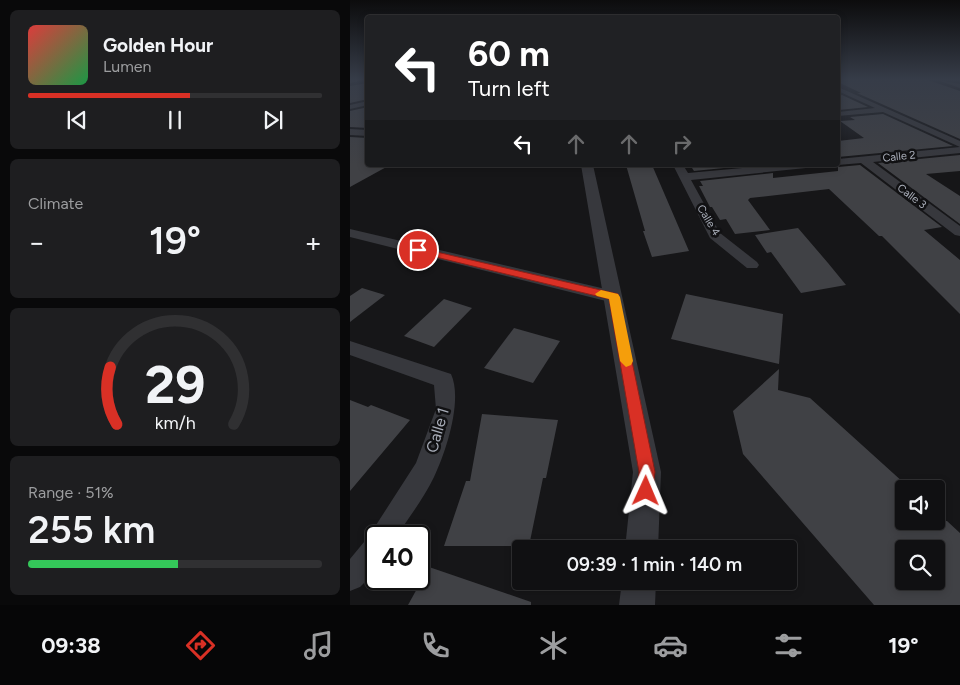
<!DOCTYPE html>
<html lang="en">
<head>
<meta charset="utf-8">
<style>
  body { margin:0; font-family:Figtree,sans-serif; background:#1e1e20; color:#f1f3f6; height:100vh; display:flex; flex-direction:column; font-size:19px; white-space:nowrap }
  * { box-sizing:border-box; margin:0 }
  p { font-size:16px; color:#9c9d9f }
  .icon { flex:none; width:28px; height:28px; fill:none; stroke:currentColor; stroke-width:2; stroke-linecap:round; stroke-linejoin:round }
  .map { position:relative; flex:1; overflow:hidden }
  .panel { display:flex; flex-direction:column; gap:10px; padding:10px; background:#09090a; width:350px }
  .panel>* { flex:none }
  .hud { position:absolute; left:15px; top:15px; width:475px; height:152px; border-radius:5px; box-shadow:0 2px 8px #0003,0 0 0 1px #303032; background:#202124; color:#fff; overflow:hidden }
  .fabs { position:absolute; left:545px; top:480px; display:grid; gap:10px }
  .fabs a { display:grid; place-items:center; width:50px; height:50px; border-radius:5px; background:#101012; box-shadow:0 2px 8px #0003,0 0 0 1px #303032; font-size:25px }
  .speed { position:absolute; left:15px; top:525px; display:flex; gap:10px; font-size:25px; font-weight:700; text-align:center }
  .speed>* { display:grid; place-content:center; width:65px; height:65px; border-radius:50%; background:#101012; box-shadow:0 2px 8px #0003,0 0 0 1px #303032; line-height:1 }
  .speed .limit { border:2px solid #111; border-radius:8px; background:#fff; color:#111 }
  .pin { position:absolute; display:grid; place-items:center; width:42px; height:42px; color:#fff; margin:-21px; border:2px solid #fff; border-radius:50%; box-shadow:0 1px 5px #0007 }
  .me { position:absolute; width:55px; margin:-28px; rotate:1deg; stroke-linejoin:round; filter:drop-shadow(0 0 4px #0008) }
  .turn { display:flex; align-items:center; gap:18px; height:105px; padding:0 20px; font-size:22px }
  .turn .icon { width:65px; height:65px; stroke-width:2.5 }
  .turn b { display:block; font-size:35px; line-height:42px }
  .lanes { display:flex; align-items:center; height:48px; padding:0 20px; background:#0003; justify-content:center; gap:25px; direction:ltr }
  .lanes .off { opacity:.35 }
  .big { font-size:38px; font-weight:600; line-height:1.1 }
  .panel .tile { flex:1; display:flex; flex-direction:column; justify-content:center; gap:8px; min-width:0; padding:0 18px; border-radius:8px; background:#1e1e20 }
  .panel .dial { align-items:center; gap:0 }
  .dial svg { height:130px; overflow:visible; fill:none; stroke:#303032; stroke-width:7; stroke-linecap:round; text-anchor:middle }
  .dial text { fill:#f1f3f6; stroke:none }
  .song { display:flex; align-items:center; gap:15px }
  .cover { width:60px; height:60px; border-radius:8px; background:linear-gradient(135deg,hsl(0 70% 55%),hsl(140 70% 35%)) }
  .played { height:5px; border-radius:2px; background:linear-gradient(90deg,#d93025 55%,#303032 55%) }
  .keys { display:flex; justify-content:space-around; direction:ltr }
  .heat { display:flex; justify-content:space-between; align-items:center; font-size:28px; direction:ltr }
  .charge { height:8px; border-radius:4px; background:linear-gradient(90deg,#34c759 51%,#303032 0) }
  .trip { position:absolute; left:162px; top:540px; width:285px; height:50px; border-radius:5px; background:#101012; box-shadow:0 2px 8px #0003,0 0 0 1px #303032; font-weight:600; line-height:50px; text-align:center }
  .menu { display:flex; height:80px; justify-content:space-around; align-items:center; background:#060607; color:#9c9d9f }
  .menu .icon { width:35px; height:35px }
  .menu .active { color:#d93025 }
  .menu b { font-size:22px; color:#f1f3f6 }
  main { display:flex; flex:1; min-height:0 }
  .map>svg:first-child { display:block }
</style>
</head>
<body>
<main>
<section class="panel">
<div class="tile">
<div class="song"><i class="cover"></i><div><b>Golden Hour</b><p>Lumen</p></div></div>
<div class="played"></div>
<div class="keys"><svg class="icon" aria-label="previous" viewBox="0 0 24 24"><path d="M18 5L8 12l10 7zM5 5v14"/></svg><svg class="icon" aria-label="pause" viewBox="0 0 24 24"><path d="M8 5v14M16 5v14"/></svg><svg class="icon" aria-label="next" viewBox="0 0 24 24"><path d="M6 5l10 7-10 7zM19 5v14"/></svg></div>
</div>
<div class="tile"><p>Climate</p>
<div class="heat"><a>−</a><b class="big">19°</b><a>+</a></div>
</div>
<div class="tile dial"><svg viewBox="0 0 100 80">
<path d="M14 69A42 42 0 1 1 86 69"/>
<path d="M14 69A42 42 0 0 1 10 34" stroke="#d93025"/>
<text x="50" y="56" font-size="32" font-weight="700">29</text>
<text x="50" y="72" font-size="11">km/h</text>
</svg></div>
<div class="tile"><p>Range · 51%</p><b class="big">255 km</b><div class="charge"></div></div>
</section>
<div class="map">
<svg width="610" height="605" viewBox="0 0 610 605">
  <rect width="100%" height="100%" fill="#161618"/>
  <g fill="#404145" fill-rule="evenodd">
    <polygon points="488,80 578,80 610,91 610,139 507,93 511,93 488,82"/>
    <polygon points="18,83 18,99 0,103 0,86"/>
    <polygon points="492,95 518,107 489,110 488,96"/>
    <polygon points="18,107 18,128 0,127 0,111"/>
    <polygon points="533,114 603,146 488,157 488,141 514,138 490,121 505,120 500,117"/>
    <polygon points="0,137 18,138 18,165 40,165 0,187"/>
    <polygon points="610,155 610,171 576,174 610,196 610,224 528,163"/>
    <polygon points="276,165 302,165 339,251 302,257 293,231 295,231"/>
    <polygon points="340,165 404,165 344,171"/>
    <polygon points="510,165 592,227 574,230 610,260 610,314 532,236 529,236 479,189 400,198 398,200 420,230 385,234 376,219 370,220 362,207 360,207 349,186 353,186 350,181 423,173 423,178 488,171 488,167"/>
    <polygon points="448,228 478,263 496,285 451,293 421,252 417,253 405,235"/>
    <polygon points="12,288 35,295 0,322 0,296"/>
    <polygon points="336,294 433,314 429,364 321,339"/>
    <polygon points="94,299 122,308 84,347 54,336"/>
    <polygon points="164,328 210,341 183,383 134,368"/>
    <path d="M429,369l-1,21 32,8 94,85v38h43l13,12v72h-86l-131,-151 -10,-43zM554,549h32v32h-32z"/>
    <polygon points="0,400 18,407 21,405 60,420 0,491"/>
    <polygon points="132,414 208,420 196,478 193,478 179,546 94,546 116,481 120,481"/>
    <polygon points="79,567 181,602 181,605 58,605"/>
  </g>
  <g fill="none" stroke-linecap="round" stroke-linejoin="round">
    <g fill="#37383d" fill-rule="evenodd">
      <polygon points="0,80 14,80 0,83"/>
      <polygon points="589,80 610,84 610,88 590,81"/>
      <polygon points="488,87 610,141 610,147 533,112 488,116 488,112 525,108 488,91"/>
      <polygon points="18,101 18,105 0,109 0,105"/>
      <polygon points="0,129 18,130 18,136 0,135"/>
      <polygon points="610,147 610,153 523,162 610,226 610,236 605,235 511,163 488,165 488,159"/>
      <polygon points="323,165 333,165 338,173 424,165 461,165 456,168 341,180 370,233 407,262 409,265 407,268 397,268 360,238"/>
      <polygon points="0,229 264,291 270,293 272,297 270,301 264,303 0,237"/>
      <path d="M0,341l101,33c12,26 -5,78 -17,103 -10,21 -25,40 -37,59h-21v35l-16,16 -10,4v-32l19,-23 47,-73 20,-54 -2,-24 -84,-30z"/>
    </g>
    <g fill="#37383d" fill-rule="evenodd">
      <polygon points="231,165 243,165 311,472 308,549 275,549 283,472"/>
      <polygon points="272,581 306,581 305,605 269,605"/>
    </g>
  </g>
  <linearGradient id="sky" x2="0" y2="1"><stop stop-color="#0c0c0d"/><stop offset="0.48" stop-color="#363c48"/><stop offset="1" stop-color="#363c48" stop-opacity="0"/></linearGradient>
  <rect width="610" height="165" fill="url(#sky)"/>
  <polygon fill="#d93025" stroke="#8d1f18" points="65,247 268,294 305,472 302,497 296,500 290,497 287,491 289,472 259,299 65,252"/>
  <polygon fill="#f59e0b" points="251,290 268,294 270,297 283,361 281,365 276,367 270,361 259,299 247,296 245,294"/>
  <g text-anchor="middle" stroke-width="5" stroke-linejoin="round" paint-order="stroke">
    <g font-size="11" fill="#a8adb8" stroke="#111113">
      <text transform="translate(549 156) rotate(-6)" y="4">Calle 2</text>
      <text transform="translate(562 196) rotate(37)" y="4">Calle 3</text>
      <text transform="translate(359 220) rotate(59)" y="4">Calle 4</text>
    </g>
    <g font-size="16" fill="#a8adb8" stroke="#111113">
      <text transform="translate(87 430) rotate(-74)" y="6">Calle 1</text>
    </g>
  </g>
</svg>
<div class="fabs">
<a><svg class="icon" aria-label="sound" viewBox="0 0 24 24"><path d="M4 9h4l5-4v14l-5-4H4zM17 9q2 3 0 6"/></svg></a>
<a><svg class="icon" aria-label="search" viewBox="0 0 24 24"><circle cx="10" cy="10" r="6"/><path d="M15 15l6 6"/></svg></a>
</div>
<div class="speed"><div class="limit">40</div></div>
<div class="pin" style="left:68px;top:250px;background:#d93025"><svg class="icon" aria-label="arrive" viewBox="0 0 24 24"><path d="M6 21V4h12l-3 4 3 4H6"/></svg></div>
<svg class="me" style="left:296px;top:491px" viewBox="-20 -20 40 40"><path d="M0-17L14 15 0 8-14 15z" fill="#d93025" stroke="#fff" stroke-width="4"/></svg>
<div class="trip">09:39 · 1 min · 140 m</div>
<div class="hud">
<div class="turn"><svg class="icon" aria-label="left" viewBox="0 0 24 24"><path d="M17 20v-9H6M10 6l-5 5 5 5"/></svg><div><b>60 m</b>Turn left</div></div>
<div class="lanes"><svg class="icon" aria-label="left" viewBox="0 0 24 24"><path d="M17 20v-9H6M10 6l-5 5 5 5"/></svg><svg class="icon off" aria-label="ahead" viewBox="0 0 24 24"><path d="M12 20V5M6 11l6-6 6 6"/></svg><svg class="icon off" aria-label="ahead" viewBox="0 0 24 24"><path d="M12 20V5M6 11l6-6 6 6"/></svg><svg class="icon off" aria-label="right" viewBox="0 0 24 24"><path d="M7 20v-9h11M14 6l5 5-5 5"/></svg></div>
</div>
</div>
</main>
<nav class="menu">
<b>09:38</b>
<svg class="icon active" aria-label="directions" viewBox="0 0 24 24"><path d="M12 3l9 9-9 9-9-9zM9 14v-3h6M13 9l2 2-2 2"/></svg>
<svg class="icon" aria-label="music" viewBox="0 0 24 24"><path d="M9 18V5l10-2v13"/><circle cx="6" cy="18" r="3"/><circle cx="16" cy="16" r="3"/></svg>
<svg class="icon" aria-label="phone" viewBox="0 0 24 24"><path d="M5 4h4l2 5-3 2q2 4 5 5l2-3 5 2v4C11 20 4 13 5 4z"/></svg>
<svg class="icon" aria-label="climate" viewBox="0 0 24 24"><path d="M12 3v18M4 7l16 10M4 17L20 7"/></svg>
<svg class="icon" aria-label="car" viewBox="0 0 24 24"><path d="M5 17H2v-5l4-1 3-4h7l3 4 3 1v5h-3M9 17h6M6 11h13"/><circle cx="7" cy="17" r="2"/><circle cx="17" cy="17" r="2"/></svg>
<svg class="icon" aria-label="filters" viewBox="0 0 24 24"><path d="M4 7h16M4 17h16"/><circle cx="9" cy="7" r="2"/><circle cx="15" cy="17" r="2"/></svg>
<b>19°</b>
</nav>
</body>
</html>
